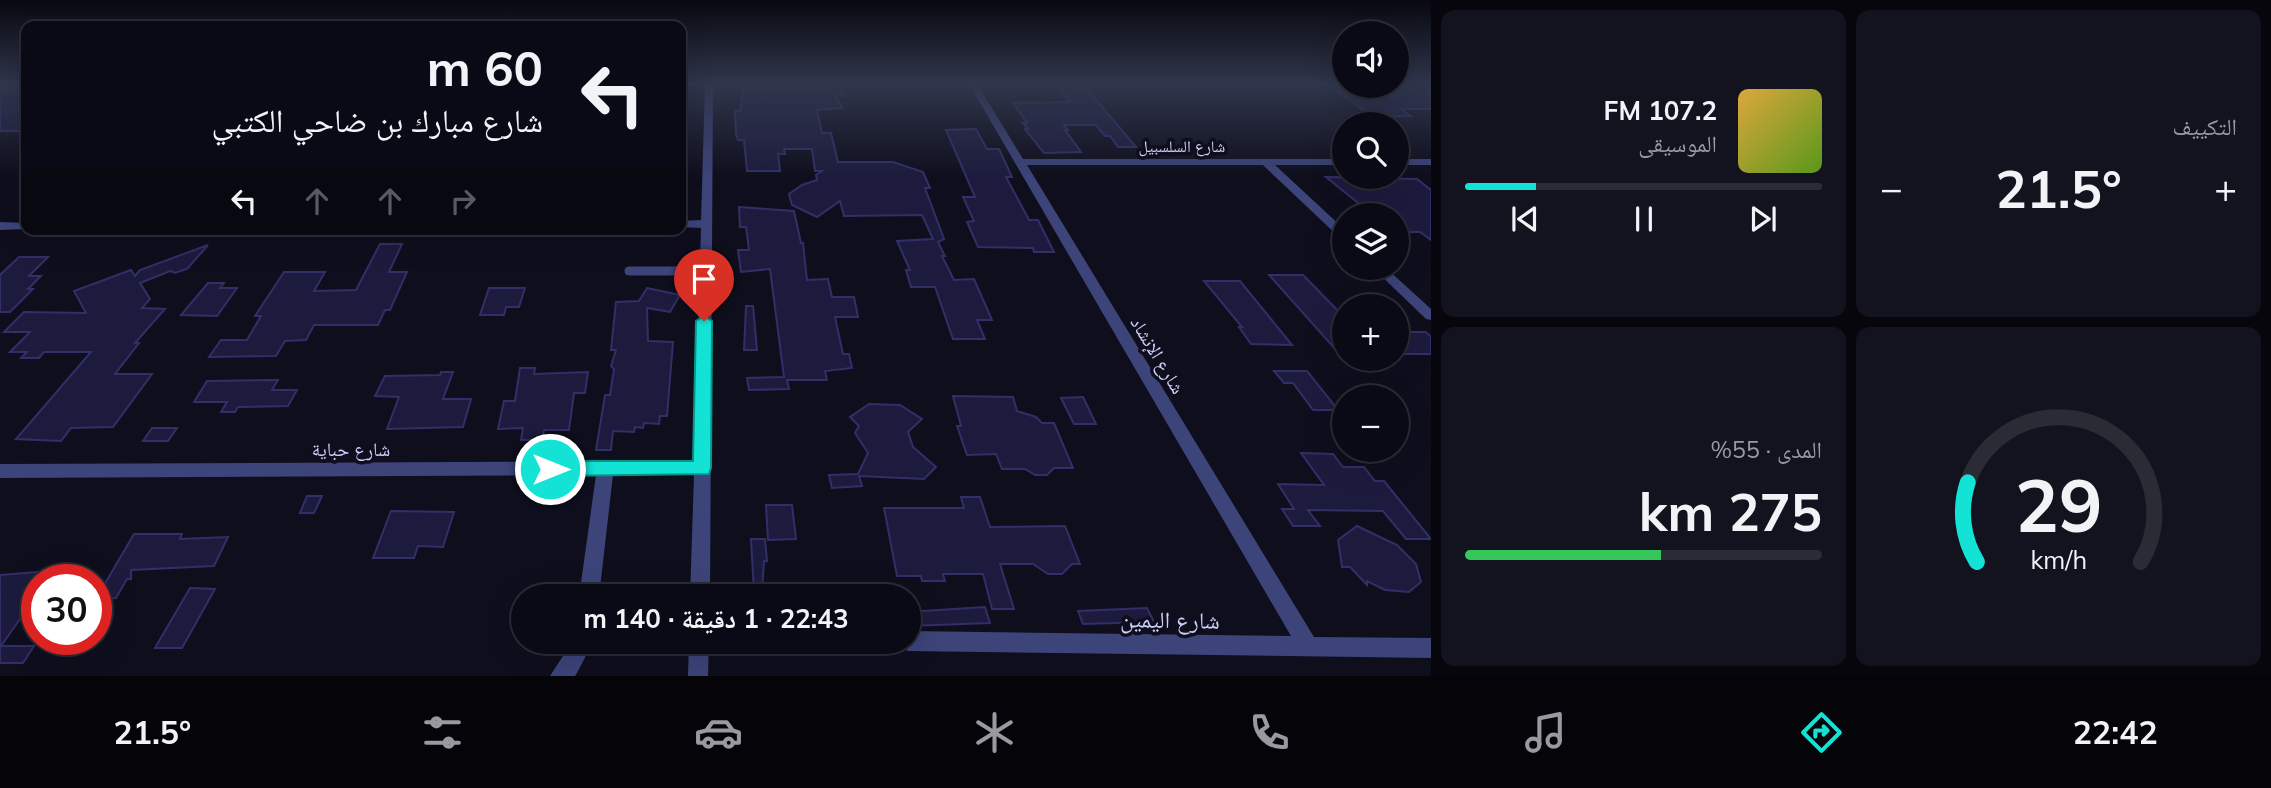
<!DOCTYPE html>
<html lang="ar">
<head>
<meta charset="utf-8">
<style>
  body { margin:0; font-family:Mulish,"Noto Naskh Arabic",sans-serif; background:#13131f; color:#f1f3f6; direction:rtl; height:100vh; display:flex; flex-direction:column; font-size:26px; white-space:nowrap }
  * { box-sizing:border-box; margin:0 }
  p { font-size:23px; color:#999aa1 }
  .icon { flex:none; width:38px; height:38px; fill:none; stroke:currentColor; stroke-width:2; stroke-linecap:round; stroke-linejoin:round }
  .map { position:relative; flex:1; overflow:hidden; direction:ltr }
  .drawer { display:flex; flex-direction:column; gap:10px; padding:10px; background:#06060c; width:840px }
  .drawer>* { flex:none }
  .hud { position:absolute; left:21px; top:21px; width:665px; height:214px; border-radius:14px; box-shadow:0 7px 28px #0002,0 0 0 2px #2a2b35; direction:rtl; background:#0a0a16; color:#f1f3f6; overflow:hidden }
  .tools { position:absolute; left:1332px; top:21px; display:grid; gap:14px }
  .tools a { display:grid; place-items:center; width:77px; height:77px; border-radius:50%; background:#0a0a16; box-shadow:0 7px 28px #0002,0 0 0 2px #2a2b35; font-size:35px }
  .speed { position:absolute; left:21px; top:564px; display:flex; gap:14px; font-size:35px; font-weight:700; text-align:center }
  .speed>* { display:grid; place-content:center; width:91px; height:91px; border-radius:50%; background:#0a0a16; box-shadow:0 7px 28px #0002,0 0 0 2px #2a2b35; line-height:1 }
  .speed .limit { border:10px solid #d22; background:#fff; color:#111 }
  .pin { position:absolute; display:grid; place-items:center; width:60px; height:60px; color:#fff; margin:-72px -30px; border-radius:50% 50% 50% 0; rotate:-45deg; box-shadow:0 0 7px #0007 }
  .pin .icon { rotate:45deg }
  .me { position:absolute; width:77px; margin:-38px; rotate:90deg; stroke-linejoin:round; filter:drop-shadow(0 0 5px #0008) }
  .turn { display:flex; align-items:center; gap:24px; height:147px; padding:0 28px; font-size:32px }
  .turn .icon { width:91px; height:91px; stroke-width:2.5 }
  .turn b { display:block; font-size:49px; line-height:60px }
  .lanes { display:flex; align-items:center; height:66px; padding:0 28px; background:#0003; justify-content:center; gap:35px; direction:ltr }
  .lanes .off { opacity:.35 }
  .big { font-size:52px; font-weight:700; line-height:1.1 }
  .drawer .tile { flex:1; display:flex; flex-direction:column; justify-content:center; gap:10px; min-width:0; padding:0 24px; border-radius:14px; background:#13131f }
  .drawer .dial { align-items:center; gap:0 }
  .dial svg { height:182px; overflow:visible; fill:none; stroke:#2a2b35; stroke-width:7; stroke-linecap:round; text-anchor:middle }
  .dial text { fill:#f1f3f6; stroke:none }
  .song { display:flex; align-items:center; gap:21px }
  .cover { width:84px; height:84px; border-radius:10px; background:linear-gradient(135deg,hsl(40 70% 55%),hsl(90 70% 35%)) }
  .played { height:7px; border-radius:4px; background:linear-gradient(90deg,#12e3d5 20%,#2a2b35 20%) }
  .keys { display:flex; justify-content:space-around; direction:ltr }
  .heat { display:flex; justify-content:space-between; align-items:center; font-size:38px; direction:ltr }
  .charge { height:10px; border-radius:5px; background:linear-gradient(90deg,#34c759 55%,#2a2b35 0) }
  .drawer .tiles { flex:1; display:grid; gap:10px; grid-template-columns:repeat(2,1fr) }
  .trip { position:absolute; left:511px; top:584px; width:410px; height:70px; border-radius:35px; background:#0a0a16; box-shadow:0 7px 28px #0002,0 0 0 2px #2a2b35; font-weight:700; line-height:70px; text-align:center; direction:rtl }
  .tab-bar { display:flex; height:112px; justify-content:space-around; align-items:center; background:#040409; color:#999aa1 }
  .tab-bar .icon { width:49px; height:49px }
  .tab-bar .on { color:#12e3d5 }
  .tab-bar b { font-size:32px; color:#f1f3f6 }
  main { display:flex; flex:1; min-height:0 }
  .map>svg:first-child { display:block }
</style>
</head>
<body>
<main>
<section class="drawer">
<div class="tiles">
<div class="tile"><p>التكييف</p>
<div class="heat"><a>−</a><b class="big">21.5°</b><a>+</a></div>
</div>
<div class="tile">
<div class="song"><i class="cover"></i><div><b>107.2 FM</b><p>الموسيقى</p></div></div>
<div class="played"></div>
<div class="keys"><svg class="icon" aria-label="previous" viewBox="0 0 24 24"><path d="M18 5L8 12l10 7zM5 5v14"/></svg><svg class="icon" aria-label="pause" viewBox="0 0 24 24"><path d="M8 5v14M16 5v14"/></svg><svg class="icon" aria-label="next" viewBox="0 0 24 24"><path d="M6 5l10 7-10 7zM19 5v14"/></svg></div>
</div>
<div class="tile dial"><svg viewBox="0 0 100 80">
<path d="M14 69A42 42 0 1 1 86 69"/>
<path d="M14 69A42 42 0 0 1 10 34" stroke="#12e3d5"/>
<text x="50" y="56" font-size="32" font-weight="700">29</text>
<text x="50" y="72" font-size="11">km/h</text>
</svg></div>
<div class="tile"><p>المدى · 55%</p><b class="big">275 km</b><div class="charge"></div></div>
</div>
</section>
<div class="map">
<svg width="1431" height="676" viewBox="0 0 1431 676">
  <rect width="100%" height="100%" fill="#0e0e1d"/>
  <g fill="#1c1b3d" stroke="#312f67" stroke-width="2">
    <polygon points="745,84 757,84 757,87 796,88 796,84 841,84 844,96 835,96 842,108 817,110 822,133 831,133 838,162 893,162 923,172 930,188 925,188 944,239 938,242 945,256 942,256 954,280 974,279 992,320 977,320 985,339 953,339 935,287 911,287 906,270 910,270 897,241 933,239 922,215 844,216 840,201 817,217 792,205 789,194 802,185 817,180 816,175 822,171 815,171 812,149 784,149 785,154 778,154 780,171 747,171 744,140 738,140 736,134 735,111 740,111"/>
    <polygon points="1056,84 1083,84 1136,147 1118,147 1110,136 1105,136 1096,125 1064,125 1068,130 1065,130 1081,152 1044,153 1025,129 1028,129 1023,123 1027,123 1013,103 1070,102"/>
    <rect x="0" y="86" width="26" height="45"/>
    <polygon points="1330,86 1364,88 1406,86 1421,95 1431,94 1431,109 1401,109 1411,116 1373,117"/>
    <polygon points="976,129 987,149 999,149 1012,177 1006,177 1029,220 1038,220 1054,252 1034,252 1033,248 978,247 967,222 974,221 963,197 975,197 946,130"/>
    <polygon points="1326,177 1417,179 1431,190 1431,240 1420,232 1396,232 1396,215 1373,215"/>
    <polygon points="739,207 794,211 801,243 803,243 807,280 828,279 832,297 854,297 858,317 835,317 843,354 849,354 852,368 825,371 827,380 787,380 789,389 749,390 747,378 784,377 770,269 741,272 738,250 749,250 746,227 740,227"/>
    <polygon points="380,244 402,244 389,272 407,272 390,310 385,310 378,325 314,325 306,340 285,341 276,356 209,357 221,340 247,340 261,316 255,316 284,272 325,272 314,291 356,290"/>
    <polygon points="208,245 187,269 175,273 170,271 140,283 150,299 142,308 165,309 135,343 139,343 115,374 152,374 113,427 71,428 61,441 16,439 91,352 44,352 39,358 21,358 27,352 10,352 30,332 4,332 24,312 86,313 74,291 131,270 135,276 140,270"/>
    <polygon points="19,257 48,257 29,276 41,276 28,289 33,289 10,312 0,312 0,275"/>
    <polygon points="1269,275 1303,275 1344,317 1344,359"/>
    <polygon points="1204,281 1240,281 1292,345 1251,344 1239,327 1242,327"/>
    <polygon points="208,283 224,283 220,288 237,288 217,316 181,315"/>
    <polygon points="489,288 525,288 519,307 506,307 504,315 480,315"/>
    <polygon points="647,288 680,295 670,312 647,308 648,341 673,342 667,416 660,416 659,424 644,423 643,428 635,427 634,432 613,431 611,450 596,450 605,395 610,395 614,369 611,366 616,350 611,350 616,302 639,301"/>
    <polygon points="746,306 753,306 757,350 744,350"/>
    <polygon points="1396,332 1426,332 1431,337 1431,354 1405,354 1396,345"/>
    <polygon points="520,368 535,368 534,374 588,372 585,393 574,393 569,430 544,430 542,440 521,440 523,428 498,429 504,401 515,401"/>
    <polygon points="1274,371 1307,371 1338,410 1313,410 1293,383 1284,383"/>
    <polygon points="441,372 453,372 443,399 471,399 463,427 387,429 399,397 375,396 385,376 440,375"/>
    <polygon points="278,380 272,390 297,390 288,406 238,407 235,412 221,412 227,402 194,402 207,381"/>
    <polygon points="953,396 1013,397 1017,411 1036,417 1042,423 1054,423 1073,468 1054,468 1047,475 1035,475 1025,469 1002,469 996,454 967,455 957,426 961,426"/>
    <polygon points="1083,397 1096,424 1074,424 1061,398"/>
    <polygon points="869,404 900,405 922,419 908,432 913,447 936,467 924,479 859,476 862,486 832,488 829,475 858,474 868,453 855,433 859,426 850,417"/>
    <polygon points="152,428 177,428 168,441 143,441"/>
    <polygon points="1301,453 1333,454 1343,467 1364,467 1375,481 1384,481 1431,539 1406,539 1383,511 1308,510 1320,526 1293,526 1282,509 1294,509 1278,484 1324,485"/>
    <polygon points="307,496 322,496 314,513 300,513"/>
    <polygon points="961,497 980,497 990,527 1065,526 1080,564 1072,564 1062,574 1048,574 1033,564 1000,564 1014,609 992,609 983,574 943,574 945,581 922,581 921,576 897,576 884,508 964,508"/>
    <polygon points="766,505 792,505 796,539 768,540"/>
    <polygon points="391,511 454,512 443,547 418,546 414,558 373,558"/>
    <polygon points="1357,526 1397,545 1416,564 1421,582 1409,592 1385,590 1367,581 1367,585 1350,567 1342,567 1338,540"/>
    <polygon points="134,534 182,534 180,539 228,537 214,566 131,570 131,579 127,579 116,598 96,599"/>
    <polygon points="751,539 765,539 767,561 764,561 762,593 754,593"/>
    <polygon points="37,572 37,595 1,646 34,646 23,663 0,663 0,575"/>
    <polygon points="190,588 215,589 182,648 155,648"/>
    <polygon points="985,607 990,623 908,626 908,612"/>
    <polygon points="1147,608 1154,622 1083,624 1078,611"/>
  </g>
  <g fill="none" stroke-linecap="round" stroke-linejoin="round">
    <polyline stroke="#3c4479" stroke-width="9" points="629,271 705,271"/>
    <g fill="#3c4479" fill-rule="evenodd">
      <polygon points="705,84 713,84 710,597 690,597 694,475 613,475 599,597 579,597 596,475 0,478 0,464 694,461 701,228 681,227 681,221 701,220"/>
      <polygon points="969,84 977,84 1023,159 1344,159 1344,165 1275,165 1344,229 1344,239 1340,238 1263,165 1027,165 1314,637 1431,638 1431,658 908,651 901,648 898,642 908,642 908,631 1291,636"/>
      <rect x="1396" y="159" width="35" height="6"/>
      <polygon points="0,222 26,223 27,229 0,230"/>
      <polygon points="1373,268 1386,268 1431,309 1431,320 1426,319"/>
      <polygon points="572,642 593,642 577,673 575,676 550,676"/>
      <polygon points="689,642 709,642 708,676 688,676"/>
    </g>
  </g>
  <linearGradient id="sky" x2="0" y2="1"><stop stop-color="#080810"/><stop offset="0.47" stop-color="#30364c"/><stop offset="1" stop-color="#30364c" stop-opacity="0"/></linearGradient>
  <rect width="1431" height="178" fill="url(#sky)"/>
  <polygon fill="#12e3d5" stroke="#0c948a" stroke-width="2" points="704,316 712,321 711,468 709,474 550,476 543,474 540,469 543,464 550,461 693,461 696,321"/>
  <g text-anchor="middle" stroke-width="7" stroke-linejoin="round" paint-order="stroke">
    <g font-size="16" fill="#ced0fb" stroke="#0e0e1d">
      <text x="1182" y="152">شارع السلسبيل</text>
    </g>
    <g font-size="19" fill="#ced0fb" stroke="#0e0e1d">
      <text transform="translate(1158 355) rotate(59)" y="7">شارع الإنشاد</text>
      <text x="351" y="456">شارع حباية</text>
    </g>
    <g font-size="23" fill="#ced0fb" stroke="#0e0e1d">
      <text transform="translate(1170 620) rotate(1)" y="8">شارع اليمين</text>
    </g>
  </g>
</svg>
<div class="tools">
<a><svg class="icon" aria-label="sound" viewBox="0 0 24 24"><path d="M4 9h4l5-4v14l-5-4H4zM17 9q2 3 0 6"/></svg></a>
<a><svg class="icon" aria-label="search" viewBox="0 0 24 24"><circle cx="10" cy="10" r="6"/><path d="M15 15l6 6"/></svg></a>
<a><svg class="icon" aria-label="layers" viewBox="0 0 24 24"><path d="M12 4l9 5-9 5-9-5zM3 14l9 5 9-5"/></svg></a>
<a>+</a>
<a>−</a>
</div>
<div class="speed"><div class="limit">30</div></div>
<div class="pin" style="left:704px;top:321px;background:#d93025"><svg class="icon" aria-label="arrive" viewBox="0 0 24 24"><path d="M6 21V4h12l-3 4 3 4H6"/></svg></div>
<svg class="me" style="left:550px;top:469px" viewBox="-20 -20 40 40"><circle r="17" fill="#12e3d5" stroke="#fff" stroke-width="3"/><path d="M0-11L8 9 0 5-8 9z" fill="#fff"/></svg>
<div class="trip">22:43 · 1 دقيقة · 140 m</div>
<div class="hud">
<div class="turn"><svg class="icon" aria-label="left" viewBox="0 0 24 24"><path d="M17 20v-9H6M10 6l-5 5 5 5"/></svg><div><b>60 m</b>شارع مبارك بن ضاحي الكتبي</div></div>
<div class="lanes"><svg class="icon" aria-label="left" viewBox="0 0 24 24"><path d="M17 20v-9H6M10 6l-5 5 5 5"/></svg><svg class="icon off" aria-label="ahead" viewBox="0 0 24 24"><path d="M12 20V5M6 11l6-6 6 6"/></svg><svg class="icon off" aria-label="ahead" viewBox="0 0 24 24"><path d="M12 20V5M6 11l6-6 6 6"/></svg><svg class="icon off" aria-label="right" viewBox="0 0 24 24"><path d="M7 20v-9h11M14 6l5 5-5 5"/></svg></div>
</div>
</div>
</main>
<nav class="tab-bar">
<b>22:42</b>
<svg class="icon on" aria-label="directions" viewBox="0 0 24 24"><path d="M12 3l9 9-9 9-9-9zM9 14v-3h6M13 9l2 2-2 2"/></svg>
<svg class="icon" aria-label="music" viewBox="0 0 24 24"><path d="M9 18V5l10-2v13"/><circle cx="6" cy="18" r="3"/><circle cx="16" cy="16" r="3"/></svg>
<svg class="icon" aria-label="phone" viewBox="0 0 24 24"><path d="M5 4h4l2 5-3 2q2 4 5 5l2-3 5 2v4C11 20 4 13 5 4z"/></svg>
<svg class="icon" aria-label="climate" viewBox="0 0 24 24"><path d="M12 3v18M4 7l16 10M4 17L20 7"/></svg>
<svg class="icon" aria-label="car" viewBox="0 0 24 24"><path d="M5 17H2v-5l4-1 3-4h7l3 4 3 1v5h-3M9 17h6M6 11h13"/><circle cx="7" cy="17" r="2"/><circle cx="17" cy="17" r="2"/></svg>
<svg class="icon" aria-label="filters" viewBox="0 0 24 24"><path d="M4 7h16M4 17h16"/><circle cx="9" cy="7" r="2"/><circle cx="15" cy="17" r="2"/></svg>
<b>21.5°</b>
</nav>
</body>
</html>
